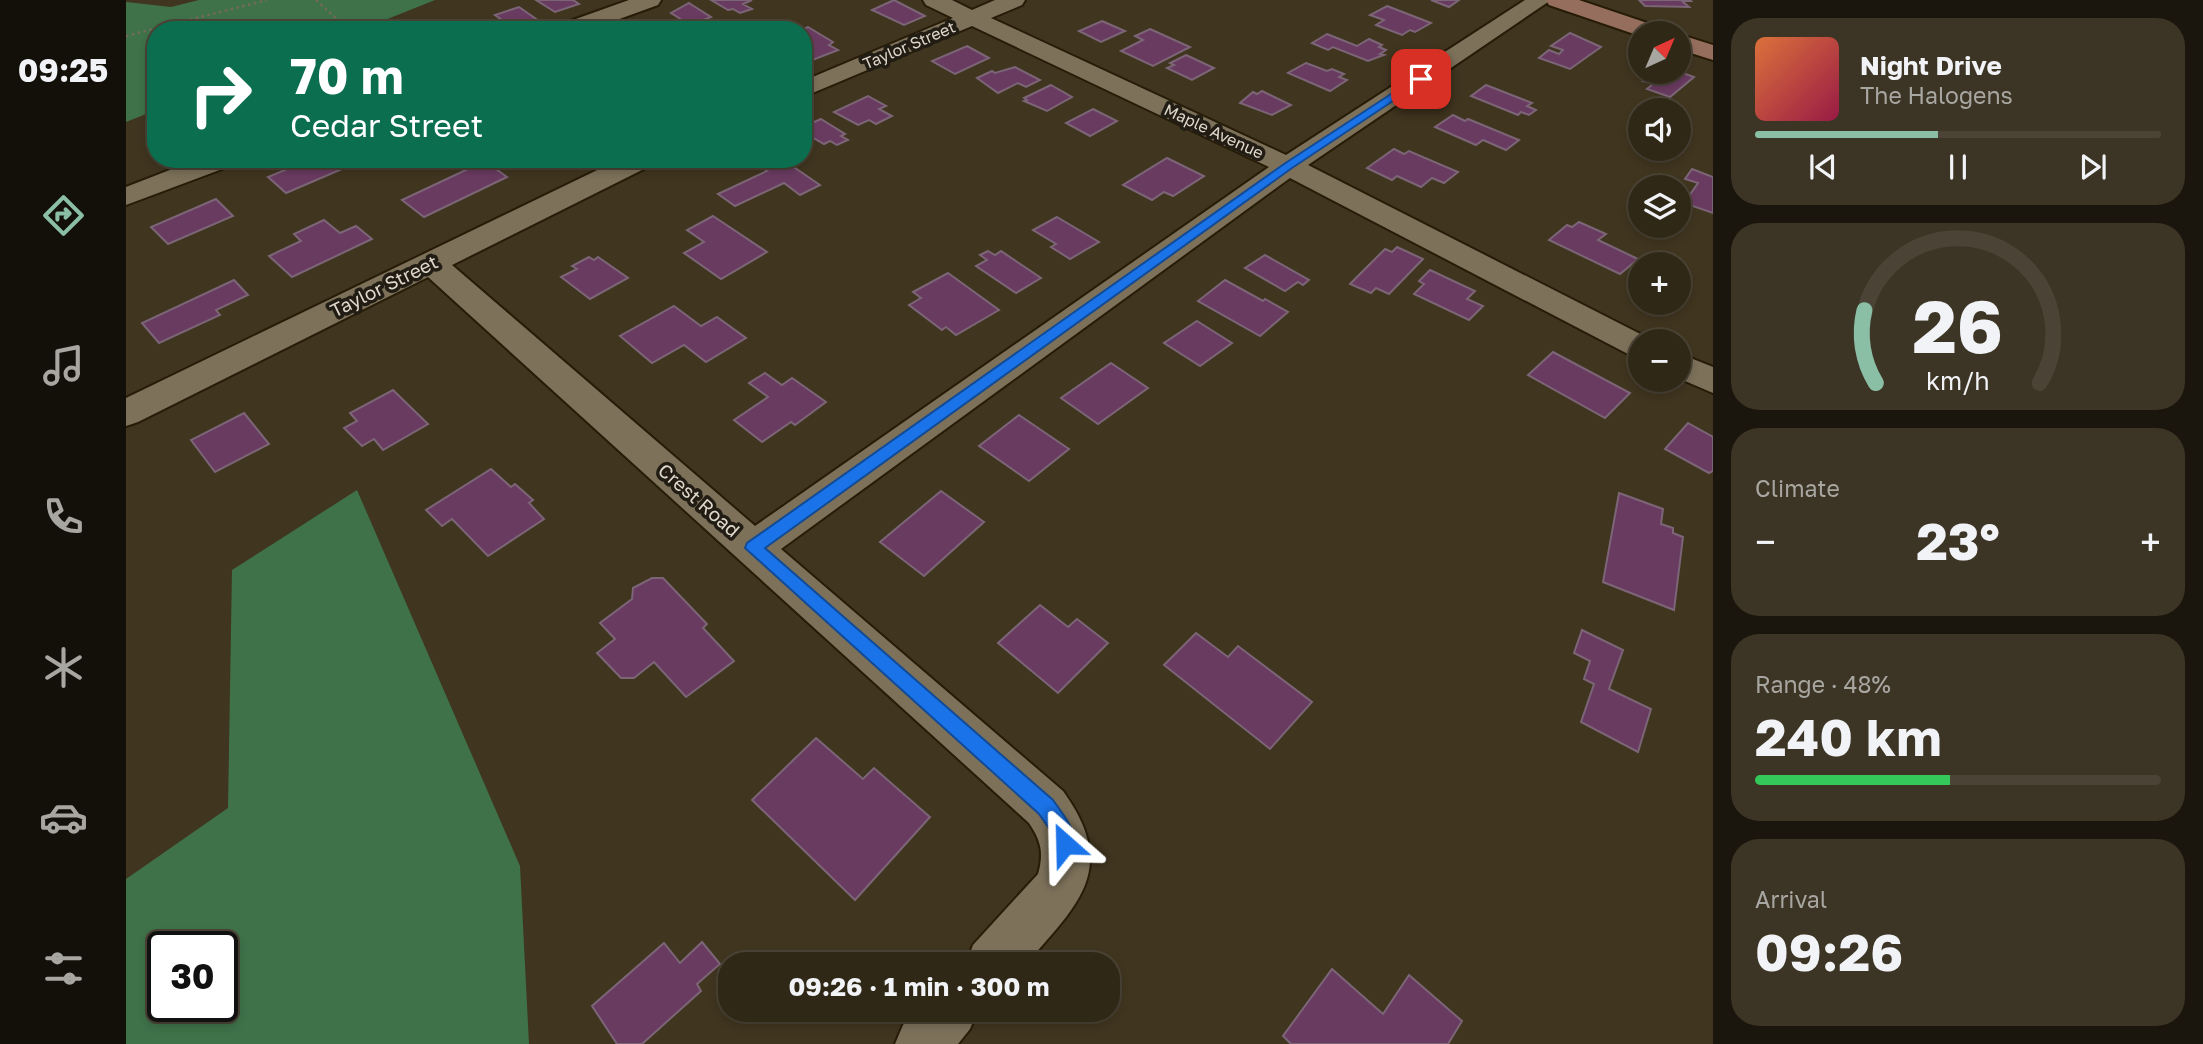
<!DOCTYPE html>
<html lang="en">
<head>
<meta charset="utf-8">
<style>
  body { margin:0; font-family:"Golos Text",sans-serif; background:#3c3424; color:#f1f3f6; height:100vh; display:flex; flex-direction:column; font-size:26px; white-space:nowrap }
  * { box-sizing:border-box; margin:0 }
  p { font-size:23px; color:#a8a6a1 }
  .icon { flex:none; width:38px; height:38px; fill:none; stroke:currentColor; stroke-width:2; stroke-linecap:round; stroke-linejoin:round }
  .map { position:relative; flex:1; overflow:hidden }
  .side { display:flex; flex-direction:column; gap:18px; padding:18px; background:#1a160d; width:490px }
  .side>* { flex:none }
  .guide { position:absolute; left:21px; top:21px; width:665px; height:147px; border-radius:28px; box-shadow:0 4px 10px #0003,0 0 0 2px #4b4436; background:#0b6e4f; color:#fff; overflow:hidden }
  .needle { width:46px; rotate:44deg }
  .fabs { position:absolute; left:1502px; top:21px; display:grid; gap:14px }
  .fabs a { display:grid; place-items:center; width:63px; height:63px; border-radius:50%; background:#302817; box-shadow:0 4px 10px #0003,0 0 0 2px #4b4436; font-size:35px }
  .speed { position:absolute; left:21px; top:931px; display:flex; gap:14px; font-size:35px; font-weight:700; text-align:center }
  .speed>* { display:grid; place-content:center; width:91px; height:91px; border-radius:50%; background:#302817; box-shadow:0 4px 10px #0003,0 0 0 2px #4b4436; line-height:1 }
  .speed .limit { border:4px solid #111; border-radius:10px; background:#fff; color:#111 }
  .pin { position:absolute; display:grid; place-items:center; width:60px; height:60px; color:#fff; margin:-30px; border-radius:14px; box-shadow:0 4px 10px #0006 }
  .me { position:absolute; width:77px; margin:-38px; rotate:335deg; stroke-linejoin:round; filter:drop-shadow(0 0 5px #0008) }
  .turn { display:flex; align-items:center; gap:24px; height:147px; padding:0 28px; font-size:32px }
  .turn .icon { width:91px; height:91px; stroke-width:2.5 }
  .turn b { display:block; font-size:49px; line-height:60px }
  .big { font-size:52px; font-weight:700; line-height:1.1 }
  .side .card { flex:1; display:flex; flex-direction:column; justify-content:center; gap:10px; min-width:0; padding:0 24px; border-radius:28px; background:#3c3424 }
  .side .dial { align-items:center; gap:0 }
  .dial svg { height:182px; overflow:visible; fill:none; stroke:#4b4436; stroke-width:7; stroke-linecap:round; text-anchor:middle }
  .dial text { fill:#f1f3f6; stroke:none }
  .song { display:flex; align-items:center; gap:21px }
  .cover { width:84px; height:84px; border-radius:10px; background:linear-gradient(135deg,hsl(20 70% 55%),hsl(340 70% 35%)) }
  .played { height:7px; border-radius:4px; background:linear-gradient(90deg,#8abfa5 45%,#4b4436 45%) }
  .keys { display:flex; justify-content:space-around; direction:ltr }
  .heat { display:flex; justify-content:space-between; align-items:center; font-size:38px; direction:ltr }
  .charge { height:10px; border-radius:5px; background:linear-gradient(90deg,#34c759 48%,#4b4436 0) }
  .trip { position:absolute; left:592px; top:952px; width:402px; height:70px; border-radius:28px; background:#302817; box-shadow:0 4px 10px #0003,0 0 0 2px #4b4436; font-weight:700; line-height:70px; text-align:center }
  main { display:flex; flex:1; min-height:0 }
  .tabs { display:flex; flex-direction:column; width:126px; justify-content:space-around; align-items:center; background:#131009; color:#a8a6a1 }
  .tabs .icon { width:49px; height:49px }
  .tabs .on { color:#8abfa5 }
  .tabs b { font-size:32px; color:#f1f3f6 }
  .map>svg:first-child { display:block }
</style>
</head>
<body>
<main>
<nav class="tabs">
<b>09:25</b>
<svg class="icon on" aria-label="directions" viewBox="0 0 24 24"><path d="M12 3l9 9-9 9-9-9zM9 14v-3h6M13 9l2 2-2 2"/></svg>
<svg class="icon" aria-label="music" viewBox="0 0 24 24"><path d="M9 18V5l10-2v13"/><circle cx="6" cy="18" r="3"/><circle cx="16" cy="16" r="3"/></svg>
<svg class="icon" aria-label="phone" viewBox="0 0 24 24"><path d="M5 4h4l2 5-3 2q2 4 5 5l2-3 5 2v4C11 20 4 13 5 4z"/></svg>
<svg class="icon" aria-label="climate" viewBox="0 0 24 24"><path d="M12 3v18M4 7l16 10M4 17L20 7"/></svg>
<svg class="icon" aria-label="car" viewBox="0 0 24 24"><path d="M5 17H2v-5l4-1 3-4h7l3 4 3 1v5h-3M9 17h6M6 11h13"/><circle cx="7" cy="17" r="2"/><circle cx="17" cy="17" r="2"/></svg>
<svg class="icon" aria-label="filters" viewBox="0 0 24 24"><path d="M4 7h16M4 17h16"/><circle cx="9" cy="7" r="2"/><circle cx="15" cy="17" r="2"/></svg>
</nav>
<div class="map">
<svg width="1587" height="1044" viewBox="0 0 1587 1044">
  <rect width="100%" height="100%" fill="#40351f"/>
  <g fill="#3f7249" fill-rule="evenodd">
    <polygon points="73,0 309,0 234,30 30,30 30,110 0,122 0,2 45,7"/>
    <path d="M231,490l163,376 9,178h-403v-165l102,-71 4,-238zM37,947h59v59h-59z"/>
  </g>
  <g fill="#6a3b61" stroke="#7b6576" stroke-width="2">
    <polygon points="410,0 447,0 453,4 429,12"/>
    <polygon points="585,0 626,0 617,4 626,9 614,13 607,9 602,10"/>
    <polygon points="768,0 799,16 778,25 746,10"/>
    <polygon points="1305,0 1333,0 1323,7"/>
    <polygon points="1513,0 1564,0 1565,1 1556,1 1563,7 1519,6"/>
    <polygon points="563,3 585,17 564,25 545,13"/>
    <polygon points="1261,6 1305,23 1289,32 1284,30 1276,35 1250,25 1258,20 1244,15"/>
    <polygon points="393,7 413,21 389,29 369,15"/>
    <polygon points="516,20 531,30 491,28"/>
    <polygon points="976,21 999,31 975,42 953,31"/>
    <polygon points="682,27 707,42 703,45 712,50 684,61 677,57 677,30 675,30"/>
    <polygon points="1024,29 1064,47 1027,66 995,51 1017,40 1009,36"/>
    <polygon points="1444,33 1475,47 1444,69 1413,58 1423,50 1433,54 1437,50 1425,46"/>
    <polygon points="1201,34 1231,46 1243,39 1256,45 1253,47 1260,50 1254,54 1258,55 1242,61 1207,47 1202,50 1186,43"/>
    <polygon points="841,46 863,58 829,74 806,61"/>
    <polygon points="1060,55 1088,68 1066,80 1041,68 1048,65 1044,63"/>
    <polygon points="1180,63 1201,71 1206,69 1218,74 1213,77 1221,80 1204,91 1162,73"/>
    <polygon points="889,67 914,80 900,87 892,83 872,93 851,78 866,71 869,73"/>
    <polygon points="1552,71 1568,77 1544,97 1521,89 1527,84 1517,81 1528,72"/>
    <polygon points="925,85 946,97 921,111 898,101 901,100 898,98"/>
    <polygon points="1360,85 1406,103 1401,106 1410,110 1403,115 1395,112 1392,115 1345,96"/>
    <polygon points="1136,91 1165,105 1146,115 1114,103 1127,92 1131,94"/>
    <polygon points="742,96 760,106 753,109 766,116 750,124 743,120 732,125 708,112"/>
    <polygon points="967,109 991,121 964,136 940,123"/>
    <polygon points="1327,115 1339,121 1342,119 1393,140 1380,150 1357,140 1350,145 1309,127"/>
    <polygon points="695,119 719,134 715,136 722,140 711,145 704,141 698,144 677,132 677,127"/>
    <polygon points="1268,149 1278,154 1283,151 1332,172 1318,183 1306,178 1295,187 1271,176 1266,180 1241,168"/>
    <polygon points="1041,158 1078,176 1047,196 1038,192 1026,200 997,185"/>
    <polygon points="185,159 214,159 223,166 160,193 142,177"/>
    <polygon points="656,159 694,185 674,195 658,183 609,206 592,194 641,171 627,160"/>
    <polygon points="359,161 381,177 298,217 276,200"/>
    <polygon points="1566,169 1587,177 1587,213 1558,203 1572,183 1559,179"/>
    <polygon points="90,199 107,216 42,244 25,227"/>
    <polygon points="587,216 641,252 595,279 558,253 578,242 561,230"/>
    <polygon points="931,217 973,242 944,259 925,247 930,244 907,230"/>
    <polygon points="198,220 214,233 230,226 246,239 166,277 143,256 175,241 168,234"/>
    <polygon points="1453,222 1480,234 1472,240 1512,259 1494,274 1423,240 1441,225 1446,227"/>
    <polygon points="1271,247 1297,259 1263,294 1250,288 1245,293 1224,284 1259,249 1266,252"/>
    <polygon points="862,251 869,255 875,251 915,278 890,293 850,266 861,260 854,255"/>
    <polygon points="1139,255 1183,280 1177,285 1172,282 1159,291 1119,268"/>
    <polygon points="463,257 468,260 472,257 502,278 464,299 435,277 451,269 446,266"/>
    <polygon points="1304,270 1349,291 1341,299 1357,306 1343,320 1288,294 1298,284 1293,281"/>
    <polygon points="822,273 873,310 830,335 820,327 816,330 783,305 795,298 787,292"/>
    <polygon points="108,280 122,295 90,310 94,315 33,343 16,323"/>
    <polygon points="1099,280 1137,301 1139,299 1162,312 1134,336 1072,301"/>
    <polygon points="548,306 575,326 591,317 620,338 580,362 558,345 526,363 494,336"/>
    <polygon points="1071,321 1106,343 1074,366 1038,343"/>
    <polygon points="1427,352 1504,393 1479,418 1402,375"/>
    <polygon points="985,363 1022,388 972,424 935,398"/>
    <polygon points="639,373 656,385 666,378 700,402 669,425 665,422 636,442 608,420 642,397 623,383"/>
    <polygon points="267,390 302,424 257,450 248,439 236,446 218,428 231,421 224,413"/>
    <polygon points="118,413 143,444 89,472 65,440"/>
    <polygon points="893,415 943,449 903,481 853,446"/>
    <polygon points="1562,423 1587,437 1587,471 1583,473 1539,449"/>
    <polygon points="365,469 385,487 389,484 407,500 403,503 418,519 362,556 326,519 316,526 300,510"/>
    <polygon points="815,491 858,522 798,576 754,542"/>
    <polygon points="1493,493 1537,509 1535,524 1547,528 1547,533 1557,537 1548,610 1477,582"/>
    <polygon points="526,578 537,578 581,624 577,628 608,661 560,697 528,662 508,678 495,678 471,653 489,639 474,623 506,599 507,588"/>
    <polygon points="914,605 942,627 951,619 982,643 932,693 872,643"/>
    <polygon points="1456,630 1497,650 1483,689 1525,709 1512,752 1455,722 1468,684 1458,679 1464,661 1448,653"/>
    <polygon points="1070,633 1102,657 1112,646 1186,702 1144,749 1038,665"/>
    <polygon points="690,738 737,779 748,768 804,817 729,900 626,800"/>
    <polygon points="576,942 594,964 571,984 575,991 516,1044 491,1044 466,1006 538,943 554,963"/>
    <polygon points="1206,969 1257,1014 1283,975 1336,1021 1322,1044 1165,1044 1157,1036"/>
  </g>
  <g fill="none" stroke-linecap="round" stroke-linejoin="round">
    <g stroke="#261c07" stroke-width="4">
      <g id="street">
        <polygon points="503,0 535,0 532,5 463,30 430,30 433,25"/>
        <path d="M797,0h29l20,10 23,-10h30l-3,5 -31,13 295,137 239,-155h26l-243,165 346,176h-14v16l-12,-3 -338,-176 -509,371 282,242c56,78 16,112 -37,173h-60l7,-19 65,-71c6,-21 3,-33 -9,-51l-601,-546 -290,145 -12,4v-28l494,-239h35l-3,6 -200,100 303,261 514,-359 -297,-141 -169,71v-16l150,-63 -27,-13z"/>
        <polygon points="72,159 110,159 107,165 0,205 0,187"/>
        <polygon points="1552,353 1587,367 1587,393 1552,378"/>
        <polygon points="790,1010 852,1010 844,1029 832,1044 769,1044 777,1025"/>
      </g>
    </g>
    <g stroke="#261c07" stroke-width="4">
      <g id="secondary">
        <polygon points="1420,0 1453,0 1536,28 1540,33 1514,33 1514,36 1423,5"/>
        <polygon points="1552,34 1587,45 1587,60 1552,49"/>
      </g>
    </g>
    <g stroke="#736a57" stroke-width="2.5" stroke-dasharray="2.5 3.5" stroke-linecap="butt">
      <polyline points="190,0 223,30"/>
      <polyline points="0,36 141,0"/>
    </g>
    <use href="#street" fill="#7d715a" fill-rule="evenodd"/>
    <use href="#secondary" fill="#966e5e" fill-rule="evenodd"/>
  </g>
  <path fill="#1a73e8" stroke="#114b97" stroke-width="2" d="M1291,77l9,2 -134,89 -527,380 288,252c10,15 27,32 19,51l-7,3 -7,-3 -5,-17 -14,-20 -294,-266 2,-5 537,-379z"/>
  <g text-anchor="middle" stroke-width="7" stroke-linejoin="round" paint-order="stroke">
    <g font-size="16" fill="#ded7cb" stroke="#221d14">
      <text transform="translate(783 45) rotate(-23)" y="6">Taylor Street</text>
      <text transform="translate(1088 131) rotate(25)" y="6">Maple Avenue</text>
    </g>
    <g font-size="19" fill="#ded7cb" stroke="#221d14">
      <text transform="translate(258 286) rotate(-26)" y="7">Taylor Street</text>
      <text transform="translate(573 500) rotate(41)" y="7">Crest Road</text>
    </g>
  </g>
</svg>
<div class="fabs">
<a><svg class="needle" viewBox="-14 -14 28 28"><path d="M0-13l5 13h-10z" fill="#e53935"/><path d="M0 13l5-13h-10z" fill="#a8a6a1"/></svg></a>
<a><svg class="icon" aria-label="sound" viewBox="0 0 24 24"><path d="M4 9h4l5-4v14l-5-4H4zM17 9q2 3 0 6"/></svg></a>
<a><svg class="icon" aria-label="layers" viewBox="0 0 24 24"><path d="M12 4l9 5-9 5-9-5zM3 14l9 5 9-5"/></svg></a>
<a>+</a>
<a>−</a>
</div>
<div class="speed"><div class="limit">30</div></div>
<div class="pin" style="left:1295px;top:79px;background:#d93025"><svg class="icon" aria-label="arrive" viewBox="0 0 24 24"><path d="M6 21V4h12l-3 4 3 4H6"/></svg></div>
<svg class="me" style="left:939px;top:844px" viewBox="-20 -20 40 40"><path d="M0-17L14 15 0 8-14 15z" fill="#1a73e8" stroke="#fff" stroke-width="4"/></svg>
<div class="trip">09:26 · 1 min · 300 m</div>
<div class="guide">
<div class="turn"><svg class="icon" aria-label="right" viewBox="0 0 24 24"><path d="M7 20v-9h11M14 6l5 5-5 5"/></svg><div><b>70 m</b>Cedar Street</div></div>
</div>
</div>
<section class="side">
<div class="card">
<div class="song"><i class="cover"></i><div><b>Night Drive</b><p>The Halogens</p></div></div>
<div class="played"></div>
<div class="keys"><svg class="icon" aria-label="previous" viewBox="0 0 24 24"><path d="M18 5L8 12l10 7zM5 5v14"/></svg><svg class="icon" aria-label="pause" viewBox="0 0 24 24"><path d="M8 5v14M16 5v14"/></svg><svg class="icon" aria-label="next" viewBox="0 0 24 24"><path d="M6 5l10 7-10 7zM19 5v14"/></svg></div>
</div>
<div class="card dial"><svg viewBox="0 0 100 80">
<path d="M14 69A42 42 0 1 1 86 69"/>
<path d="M14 69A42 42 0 0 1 9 37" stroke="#8abfa5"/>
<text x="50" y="56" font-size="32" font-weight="700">26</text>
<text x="50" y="72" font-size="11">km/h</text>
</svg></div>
<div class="card"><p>Climate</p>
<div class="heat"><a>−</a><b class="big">23°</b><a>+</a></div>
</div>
<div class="card"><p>Range · 48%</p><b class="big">240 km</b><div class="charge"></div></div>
<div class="card"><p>Arrival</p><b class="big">09:26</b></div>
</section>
</main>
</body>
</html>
